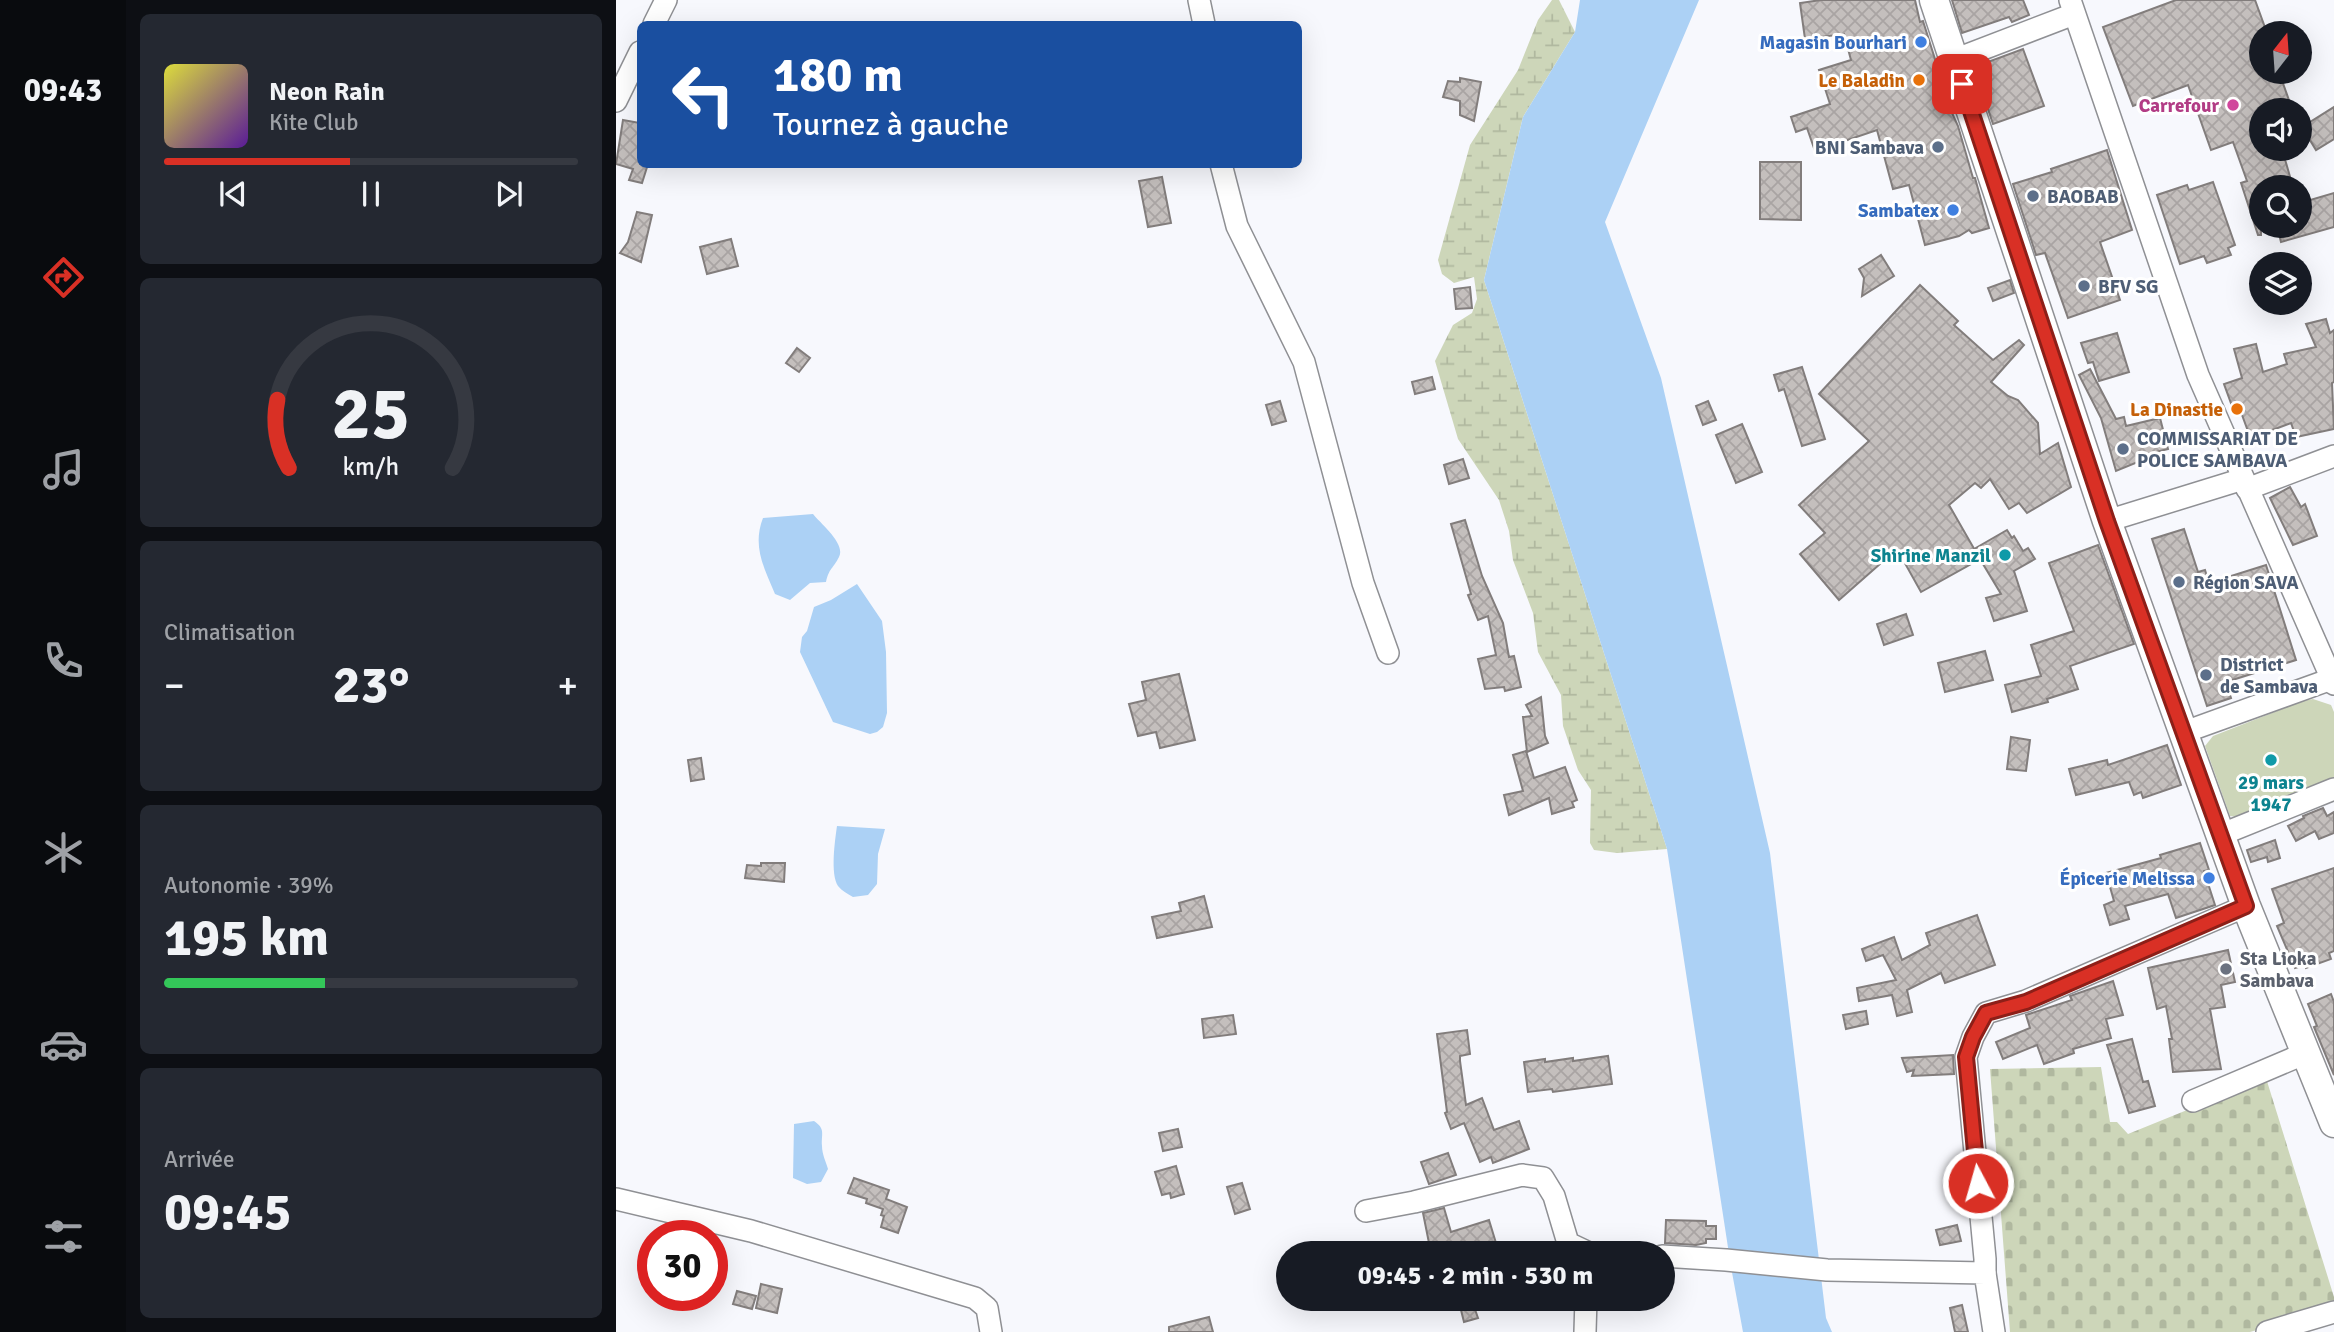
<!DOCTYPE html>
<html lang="fr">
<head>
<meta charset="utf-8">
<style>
  body { margin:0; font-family:Signika,sans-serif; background:#242831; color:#f1f3f6; height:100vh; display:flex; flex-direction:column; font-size:26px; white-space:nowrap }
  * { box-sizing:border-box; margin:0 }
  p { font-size:23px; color:#9ea1a6 }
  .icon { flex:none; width:38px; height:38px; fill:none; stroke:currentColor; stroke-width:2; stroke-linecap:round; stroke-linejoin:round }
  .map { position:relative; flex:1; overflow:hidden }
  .drawer { display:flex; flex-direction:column; gap:14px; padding:14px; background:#0d0f14; width:490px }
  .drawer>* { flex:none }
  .hud { position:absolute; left:21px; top:21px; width:665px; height:147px; border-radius:10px; box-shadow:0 7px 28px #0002; background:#1a4fa0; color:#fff; overflow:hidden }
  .needle { width:46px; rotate:17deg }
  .controls { position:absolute; left:1633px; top:21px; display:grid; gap:14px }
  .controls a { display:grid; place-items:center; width:63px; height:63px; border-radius:50%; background:#171b24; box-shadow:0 7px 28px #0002; font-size:35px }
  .speed { position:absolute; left:21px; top:1220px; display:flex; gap:14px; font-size:35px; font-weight:700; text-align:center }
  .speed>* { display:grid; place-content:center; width:91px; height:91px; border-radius:50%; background:#171b24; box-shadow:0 7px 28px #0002; line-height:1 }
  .speed .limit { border:10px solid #d22; background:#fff; color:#111 }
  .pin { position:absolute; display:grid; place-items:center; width:60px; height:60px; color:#fff; margin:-30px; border-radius:14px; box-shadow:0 4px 10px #0006 }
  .me { position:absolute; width:77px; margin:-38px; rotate:354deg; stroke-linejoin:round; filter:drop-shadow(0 0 5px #0008) }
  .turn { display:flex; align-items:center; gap:24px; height:147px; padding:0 21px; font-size:32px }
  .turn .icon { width:91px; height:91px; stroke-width:2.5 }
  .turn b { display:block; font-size:49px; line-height:60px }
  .big { font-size:52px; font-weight:800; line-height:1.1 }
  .drawer .card { flex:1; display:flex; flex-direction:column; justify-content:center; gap:10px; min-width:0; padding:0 24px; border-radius:10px; background:#242831 }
  .drawer .dial { align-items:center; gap:0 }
  .dial svg { height:182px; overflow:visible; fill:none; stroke:#363941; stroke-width:7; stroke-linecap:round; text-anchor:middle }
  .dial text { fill:#f1f3f6; stroke:none }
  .song { display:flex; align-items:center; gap:21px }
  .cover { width:84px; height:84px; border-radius:10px; background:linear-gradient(135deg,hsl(60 70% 55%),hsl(270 70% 35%)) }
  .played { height:7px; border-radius:4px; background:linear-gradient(90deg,#d93025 45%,#363941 45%) }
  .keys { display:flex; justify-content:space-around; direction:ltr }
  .heat { display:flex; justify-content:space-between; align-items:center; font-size:38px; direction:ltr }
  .charge { height:10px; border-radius:5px; background:linear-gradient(90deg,#34c759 39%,#363941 0) }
  .trip { position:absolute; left:660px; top:1241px; width:399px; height:70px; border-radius:35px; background:#171b24; box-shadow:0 7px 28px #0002; font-weight:800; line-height:70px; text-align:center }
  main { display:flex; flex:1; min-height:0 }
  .tab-bar { display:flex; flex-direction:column; width:126px; justify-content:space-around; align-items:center; background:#090b0e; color:#9ea1a6 }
  .tab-bar .icon { width:49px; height:49px }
  .tab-bar .selected { color:#d93025 }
  .tab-bar b { font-size:32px; color:#f1f3f6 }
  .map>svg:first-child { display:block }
</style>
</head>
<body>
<main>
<nav class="tab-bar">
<b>09:43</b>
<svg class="icon selected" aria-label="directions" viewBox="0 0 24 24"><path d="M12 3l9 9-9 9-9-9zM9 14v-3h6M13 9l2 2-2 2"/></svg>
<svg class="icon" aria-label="music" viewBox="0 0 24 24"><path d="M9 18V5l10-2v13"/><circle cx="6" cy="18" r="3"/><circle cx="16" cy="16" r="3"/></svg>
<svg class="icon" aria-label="phone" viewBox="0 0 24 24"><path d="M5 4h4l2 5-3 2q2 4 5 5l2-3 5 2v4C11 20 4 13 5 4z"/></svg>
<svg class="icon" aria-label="climate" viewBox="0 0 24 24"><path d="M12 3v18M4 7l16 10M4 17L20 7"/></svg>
<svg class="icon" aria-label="car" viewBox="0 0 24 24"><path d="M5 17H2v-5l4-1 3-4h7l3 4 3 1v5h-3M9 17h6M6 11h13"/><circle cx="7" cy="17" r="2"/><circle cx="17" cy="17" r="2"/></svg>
<svg class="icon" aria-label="filters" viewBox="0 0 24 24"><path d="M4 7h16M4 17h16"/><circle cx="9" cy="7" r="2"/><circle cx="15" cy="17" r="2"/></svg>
</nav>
<section class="drawer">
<div class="card">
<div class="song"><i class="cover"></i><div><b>Neon Rain</b><p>Kite Club</p></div></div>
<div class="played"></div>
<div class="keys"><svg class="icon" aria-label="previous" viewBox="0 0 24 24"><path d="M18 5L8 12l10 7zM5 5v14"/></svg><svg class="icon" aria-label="pause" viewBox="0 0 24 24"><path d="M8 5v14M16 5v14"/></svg><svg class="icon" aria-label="next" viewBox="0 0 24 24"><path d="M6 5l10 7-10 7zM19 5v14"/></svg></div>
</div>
<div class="card dial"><svg viewBox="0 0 100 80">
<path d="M14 69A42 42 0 1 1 86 69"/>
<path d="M14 69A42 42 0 0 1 9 39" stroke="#d93025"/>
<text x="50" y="56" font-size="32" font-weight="700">25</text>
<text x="50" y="72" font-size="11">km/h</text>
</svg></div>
<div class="card"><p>Climatisation</p>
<div class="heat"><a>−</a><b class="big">23°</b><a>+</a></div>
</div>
<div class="card"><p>Autonomie · 39%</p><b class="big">195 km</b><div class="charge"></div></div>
<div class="card"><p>Arrivée</p><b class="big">09:45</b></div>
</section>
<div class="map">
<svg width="1718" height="1332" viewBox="0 0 1718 1332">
  <defs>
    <pattern id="wetland-marsh" width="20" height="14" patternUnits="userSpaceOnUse" patternTransform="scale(1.75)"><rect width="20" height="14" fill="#cdd6b9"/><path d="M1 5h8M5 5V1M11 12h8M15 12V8" fill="none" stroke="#b0b89f"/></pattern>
    <pattern id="cemetery-stones" width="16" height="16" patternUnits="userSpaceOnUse" patternTransform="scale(1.75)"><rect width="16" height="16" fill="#cdd6b9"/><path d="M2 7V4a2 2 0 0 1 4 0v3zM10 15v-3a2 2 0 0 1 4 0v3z" fill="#b0b89f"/></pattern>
    <pattern id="building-cross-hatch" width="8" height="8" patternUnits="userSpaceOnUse" patternTransform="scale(1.75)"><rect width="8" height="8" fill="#c4bfbd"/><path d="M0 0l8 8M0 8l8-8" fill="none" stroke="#a9a4a3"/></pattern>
  </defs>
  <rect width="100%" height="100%" fill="#f7f8fd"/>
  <polygon fill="url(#wetland-marsh)" points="936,0 943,0 959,32 907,117 868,280 1051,849 1001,853 978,850 974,843 975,790 962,770 947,726 945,695 922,652 917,613 897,560 893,531 883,500 842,439 819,361 837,325 856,313 861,299 858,277 838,283 826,274 822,260 854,145 902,70 922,20"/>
  <polygon fill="url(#cemetery-stones)" points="1485,1067 1494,1122 1501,1122 1512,1134 1650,1078 1718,1297 1718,1308 1634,1332 1394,1332 1374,1069"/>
  <polygon fill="#cdd6b9" points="1697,699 1715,705 1718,712 1718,778 1629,818 1614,816 1589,746 1597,736 1687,701"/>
  <g fill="#acd1f5">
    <polygon points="964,0 1083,0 989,222 1045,378 1154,853 1210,1318 1216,1332 1127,1332 1115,1267 1051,849 868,280 907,117 959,32"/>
    <path d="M197,514c8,10 33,30 26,43 -6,12 -10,11 -13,25l-16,1 -20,17 -15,-6c-11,-26 -23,-48 -12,-76z"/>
    <polygon points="241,584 266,621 270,652 271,713 267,727 261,732 254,734 217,722 184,652 186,637 191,631 198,607 215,600"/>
    <path d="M221,826l48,3 -7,25 -1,30 -9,11 -15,2c-5,-3 -11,-6 -15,-11 -8,-12 -3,-46 -1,-60z"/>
    <path d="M198,1121c12,8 7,13 8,25 0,8 4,16 6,23l-7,13 -14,2 -14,-6 1,-54z"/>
  </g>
  <g fill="url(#building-cross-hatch)" stroke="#827d7c" stroke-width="2">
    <polygon points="1205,0 1299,0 1304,22 1307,21 1336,113 1342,126 1357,178 1359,178 1373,228 1356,233 1353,230 1343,236 1309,245 1293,185 1277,189 1261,130 1199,151 1191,128 1180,132 1175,117 1214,104 1203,70 1235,60 1228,34 1189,39 1184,3"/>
    <polygon points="1336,0 1407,0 1413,15 1396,22 1393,17 1346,33"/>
    <polygon points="1560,0 1639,0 1651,33 1645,33 1645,72 1663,72 1675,106 1664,110 1645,110 1645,117 1639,119 1645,137 1645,149 1649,149 1651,154 1666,149 1677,187 1645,187 1645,235 1642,235 1625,183 1631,181 1617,142 1595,150 1572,85 1517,106 1487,27"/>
    <polygon points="1407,49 1428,106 1377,124 1358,67"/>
    <polygon points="844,78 865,82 858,121 844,115 844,101 827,97 832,81 844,82"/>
    <polygon points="1718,107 1718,139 1700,150 1686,127"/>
    <polygon points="7,120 24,123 24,164 32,164 26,183 13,180 17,169 0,164"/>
    <polygon points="1491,150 1516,230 1484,242 1504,300 1452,318 1429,253 1420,255 1397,184 1436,172 1435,169"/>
    <polygon points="1144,162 1185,162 1185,220 1144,219"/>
    <polygon points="546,177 555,223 532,227 523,181"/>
    <polygon points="1597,182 1619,245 1612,248 1615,255 1591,263 1588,256 1564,264 1541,195 1571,185 1573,190"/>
    <polygon points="1718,193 1718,227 1665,242 1661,226 1684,226 1684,203"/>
    <polygon points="21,212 36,215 25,262 4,253 12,242"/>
    <polygon points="115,239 122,266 91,274 84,247"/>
    <polygon points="1265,255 1278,276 1246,296 1248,278 1243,269"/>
    <polygon points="1394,280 1398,293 1377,301 1372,288"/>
    <polygon points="1304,285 1342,321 1338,325 1377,360 1403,340 1408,345 1375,382 1392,396 1402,400 1422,423 1424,454 1442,443 1455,487 1411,513 1403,503 1393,509 1374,479 1365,488 1359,483 1333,505 1364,559 1305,592 1281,549 1223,600 1184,554 1209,533 1183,505 1253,441 1203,394"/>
    <polygon points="854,287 856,308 840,309 838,289"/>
    <polygon points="1710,319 1714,333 1718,330 1718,382 1716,383 1718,429 1680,437 1675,423 1646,434 1644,430 1633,434 1622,404 1616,406 1608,384 1626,378 1618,349 1640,344 1647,372 1671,364 1668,354 1700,347 1690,324"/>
    <polygon points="1501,333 1513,372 1483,381 1477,362 1472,363 1465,343"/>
    <polygon points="181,348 194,358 183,372 170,363"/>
    <polygon points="1186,367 1209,439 1186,446 1168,389 1163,391 1158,375"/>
    <polygon points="1474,369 1500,419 1508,417 1510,426 1544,418 1552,449 1532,454 1534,457 1500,471 1485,418 1463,375"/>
    <polygon points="816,377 819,389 799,394 796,382"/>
    <polygon points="664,401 670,421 656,425 650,405"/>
    <polygon points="1092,401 1100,420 1087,425 1080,406"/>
    <polygon points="1126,424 1146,472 1120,483 1100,435"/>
    <polygon points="847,459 853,478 833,484 828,465"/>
    <polygon points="1674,487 1685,507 1689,504 1701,536 1677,545 1654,498"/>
    <polygon points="849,520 866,576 887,623 893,657 898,656 905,687 889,691 888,687 869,689 862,659 880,655 872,616 862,620 852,595 855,594 835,524"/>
    <polygon points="1568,529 1582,572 1589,570 1593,583 1650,565 1680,660 1610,682 1615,698 1591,706 1536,539"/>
    <polygon points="1391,530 1396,538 1398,536 1407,551 1412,548 1419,559 1398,571 1411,611 1378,621 1370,598 1385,594 1358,549"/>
    <polygon points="1482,545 1518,644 1454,666 1462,689 1431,699 1432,702 1396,712 1389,685 1425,676 1415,645 1458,631 1433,563"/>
    <polygon points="1290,614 1297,635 1268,645 1261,624"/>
    <polygon points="1369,651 1377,680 1329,692 1322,663"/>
    <polygon points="563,674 579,740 544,748 540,732 522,736 513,704 530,700 526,682"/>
    <polygon points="925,697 929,736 932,743 911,752 907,717 916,716 910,705"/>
    <polygon points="1395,737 1414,740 1410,771 1391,769"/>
    <polygon points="1551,745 1565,785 1527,798 1525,792 1518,795 1513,782 1460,795 1453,769 1491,760 1492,765"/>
    <polygon points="910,751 918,778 949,767 961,800 956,802 958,807 936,814 933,798 893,815 888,795 907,791 897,755"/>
    <polygon points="85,758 88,779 75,781 72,760"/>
    <polygon points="1707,808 1711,816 1718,812 1718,833 1703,839 1699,831 1680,841 1672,826 1688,818 1687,816"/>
    <polygon points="1659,840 1664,858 1652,862 1651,857 1635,862 1631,850"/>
    <polygon points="1584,843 1593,870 1588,871 1599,905 1560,918 1552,894 1509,906 1513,919 1494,925 1488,905 1498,901 1490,873 1545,858 1544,855"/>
    <polygon points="145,863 169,863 168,882 129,878 131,865 145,866"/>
    <polygon points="1718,868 1718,951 1713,953 1715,959 1690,968 1689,965 1679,968 1661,926 1668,923 1656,889"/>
    <polygon points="588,896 596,927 541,938 536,917 565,911 563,903"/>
    <polygon points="1361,915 1379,965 1329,983 1325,973 1291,990 1296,1012 1281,1016 1276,995 1243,1001 1241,988 1280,980 1267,955 1250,961 1246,949 1278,937 1286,960 1314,945 1310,933"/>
    <polygon points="1612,950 1619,982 1605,985 1609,1007 1594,1009 1605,1069 1557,1072 1553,1039 1556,1039 1550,1006 1541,1009 1532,968"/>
    <polygon points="1497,981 1507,1015 1490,1019 1495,1038 1457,1049 1458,1053 1428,1064 1421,1045 1387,1059 1380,1042 1414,1028 1410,1015 1456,1000 1454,996"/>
    <polygon points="1715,994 1718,1002 1718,1075 1698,1027 1701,1026 1692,1004"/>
    <polygon points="1250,1011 1252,1024 1230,1029 1227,1015"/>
    <polygon points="617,1015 620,1034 588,1038 586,1019"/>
    <polygon points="851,1030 854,1054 844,1056 844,1061 850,1105 866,1098 878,1130 903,1121 913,1149 877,1163 875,1157 864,1162 848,1123 835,1129 829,1113 831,1112 821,1034"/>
    <polygon points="1516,1039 1527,1082 1532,1081 1539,1106 1513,1113 1491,1045"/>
    <polygon points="1337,1055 1338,1074 1296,1076 1298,1070 1291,1072 1286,1058"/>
    <polygon points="992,1056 996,1084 937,1092 936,1089 912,1092 908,1062 929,1059 929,1062 957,1058 957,1061"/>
    <polygon points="562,1129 566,1147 547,1151 543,1133"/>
    <polygon points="832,1153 840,1175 813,1184 805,1162"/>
    <polygon points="560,1166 568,1194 555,1198 554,1193 546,1195 539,1172"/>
    <polygon points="238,1178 273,1190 270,1199 291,1207 282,1233 265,1227 268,1216 265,1215 267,1209 250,1203 251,1199 232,1193"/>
    <polygon points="626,1183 634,1209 619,1214 611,1187"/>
    <polygon points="828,1208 835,1232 873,1220 883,1253 815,1253 807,1213"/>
    <polygon points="1050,1220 1090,1221 1090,1226 1100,1226 1100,1239 1090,1239 1090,1243 1080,1245 1049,1243"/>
    <polygon points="1341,1225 1345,1241 1324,1245 1320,1230"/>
    <polygon points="145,1284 166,1289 161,1313 140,1308"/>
    <polygon points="121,1291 140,1296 136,1309 117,1304"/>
    <polygon points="842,1298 855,1298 862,1318 848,1322"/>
    <polygon points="1346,1305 1352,1332 1339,1332 1334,1308"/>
    <polygon points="593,1317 597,1332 553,1332 553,1327"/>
  </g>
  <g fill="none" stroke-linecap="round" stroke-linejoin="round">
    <g stroke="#8f9094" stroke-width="24">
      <g id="minor">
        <polyline points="583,0 588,24"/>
        <polyline points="1454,0 1582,375 1718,684"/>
        <polyline points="38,24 50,0"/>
        <polyline points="1338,60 1458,14"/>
        <polyline points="0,101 24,52"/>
        <polyline points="605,164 621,226 688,362 747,583 772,653"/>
        <polyline points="1631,489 1718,456"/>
        <polyline points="1491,521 1627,479"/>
        <polyline points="1566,733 1718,678"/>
        <polyline points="1604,835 1718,789"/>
        <polyline points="1577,1101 1690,1053"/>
        <polyline points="0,1199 135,1231 359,1298 371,1308 375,1332"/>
        <polyline points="750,1211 798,1202 906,1175 927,1178 938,1196 952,1243 973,1253"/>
        <polyline points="1046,1256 1110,1260 1211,1270 1369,1273 1378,1332"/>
        <polyline points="1369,1273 1369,1259 1350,1057 1357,1037 1370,1013 1410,1001 1630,906"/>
        <polyline points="969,1332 970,1298"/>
        <polyline points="1651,1332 1718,1312"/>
      </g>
    </g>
    <g stroke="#8f9094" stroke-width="31">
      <polyline id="major" points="1318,0 1491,521 1630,906 1718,1123"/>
    </g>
    <use href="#minor" stroke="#fff" stroke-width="21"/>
    <use href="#major" stroke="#fff" stroke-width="28"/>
  </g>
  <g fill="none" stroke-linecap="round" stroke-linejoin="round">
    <g stroke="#8d1f18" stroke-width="18">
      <polyline id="route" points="1346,84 1491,521 1630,906 1410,1002 1370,1013 1357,1037 1350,1057 1362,1183"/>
    </g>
    <use href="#route" stroke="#d93025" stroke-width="12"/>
  </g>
  <g fill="#3f7fe0" stroke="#fff" stroke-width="2.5">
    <circle cx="1305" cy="42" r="7"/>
    <circle cx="1337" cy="210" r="7"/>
    <circle cx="1593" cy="878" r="7"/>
  </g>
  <g fill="#e8710a" stroke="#fff" stroke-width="2.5">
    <circle cx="1303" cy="80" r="7"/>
    <circle cx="1621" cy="409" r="7"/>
  </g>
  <circle fill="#d1479c" stroke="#fff" stroke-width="2.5" cx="1617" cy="105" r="7"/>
  <g fill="#5c6f8a" stroke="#fff" stroke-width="2.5">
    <circle cx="1322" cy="147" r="7"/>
    <circle cx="1417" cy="196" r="7"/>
    <circle cx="1468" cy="286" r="7"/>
    <circle cx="1507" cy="449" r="7"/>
    <circle cx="1563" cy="582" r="7"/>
    <circle cx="1590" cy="675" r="7"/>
  </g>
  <g fill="#0f9aa8" stroke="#fff" stroke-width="2.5">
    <circle cx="1389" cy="555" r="7"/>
    <circle cx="1655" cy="760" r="7"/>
  </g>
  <circle fill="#6b7280" stroke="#fff" stroke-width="2.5" cx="1610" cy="969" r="7"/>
  <g text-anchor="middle" stroke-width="6" stroke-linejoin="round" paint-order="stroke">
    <g font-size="19" font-weight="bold" fill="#366cbe" stroke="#fff" text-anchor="end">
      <text x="1291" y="49">Magasin Bourhari</text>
      <text x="1323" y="217">Sambatex</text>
      <text x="1579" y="885">Épicerie Melissa</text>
    </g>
    <g font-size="19" font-weight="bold" fill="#c56008" stroke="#fff" text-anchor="end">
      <text x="1289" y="87">Le Baladin</text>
      <text x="1607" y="416">La Dinastie</text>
    </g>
    <g font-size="19" font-weight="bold" fill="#b23c85" stroke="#fff" text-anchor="end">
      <text x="1603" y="112">Carrefour</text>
    </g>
    <g font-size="19" font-weight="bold" fill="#4e5e75" stroke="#fff" text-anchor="start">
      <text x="1308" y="154" text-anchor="end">BNI Sambava</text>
      <text x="1431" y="203">BAOBAB</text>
      <text x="1482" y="293">BFV SG</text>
      <text x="1521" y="445">COMMISSARIAT DE<tspan x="1521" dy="22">POLICE SAMBAVA</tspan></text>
      <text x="1577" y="589">Région SAVA</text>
      <text x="1604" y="671">District<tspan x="1604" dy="22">de Sambava</tspan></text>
    </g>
    <g font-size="19" font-weight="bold" fill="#0d838f" stroke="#fff" text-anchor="end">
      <text x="1375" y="562">Shirine Manzil</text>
      <text x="1655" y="789" text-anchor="middle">29 mars<tspan x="1655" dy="22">1947</tspan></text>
    </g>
    <g font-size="19" font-weight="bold" fill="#5b616d" stroke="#fff" text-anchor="start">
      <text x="1624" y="965">Sta Lioka<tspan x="1624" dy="22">Sambava</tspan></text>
    </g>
  </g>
</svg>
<div class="controls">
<a><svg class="needle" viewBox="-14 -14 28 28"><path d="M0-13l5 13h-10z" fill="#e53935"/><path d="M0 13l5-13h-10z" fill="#9ea1a6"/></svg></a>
<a><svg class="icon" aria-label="sound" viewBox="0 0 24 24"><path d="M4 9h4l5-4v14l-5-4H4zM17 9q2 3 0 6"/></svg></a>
<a><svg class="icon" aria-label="search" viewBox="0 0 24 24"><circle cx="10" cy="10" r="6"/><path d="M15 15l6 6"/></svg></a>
<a><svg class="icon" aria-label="layers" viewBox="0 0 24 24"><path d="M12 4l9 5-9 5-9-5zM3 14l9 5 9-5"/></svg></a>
</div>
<div class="speed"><div class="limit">30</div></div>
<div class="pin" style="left:1346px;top:84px;background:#d93025"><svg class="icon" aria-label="arrive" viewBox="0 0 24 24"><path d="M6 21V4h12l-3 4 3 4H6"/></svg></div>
<svg class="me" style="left:1362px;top:1183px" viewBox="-20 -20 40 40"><circle r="17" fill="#d93025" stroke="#fff" stroke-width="3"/><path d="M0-11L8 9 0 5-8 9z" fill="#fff"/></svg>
<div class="trip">09:45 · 2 min · 530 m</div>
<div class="hud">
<div class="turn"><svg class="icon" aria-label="left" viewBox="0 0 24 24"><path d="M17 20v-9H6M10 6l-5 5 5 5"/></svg><div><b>180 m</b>Tournez à gauche</div></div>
</div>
</div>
</main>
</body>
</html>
